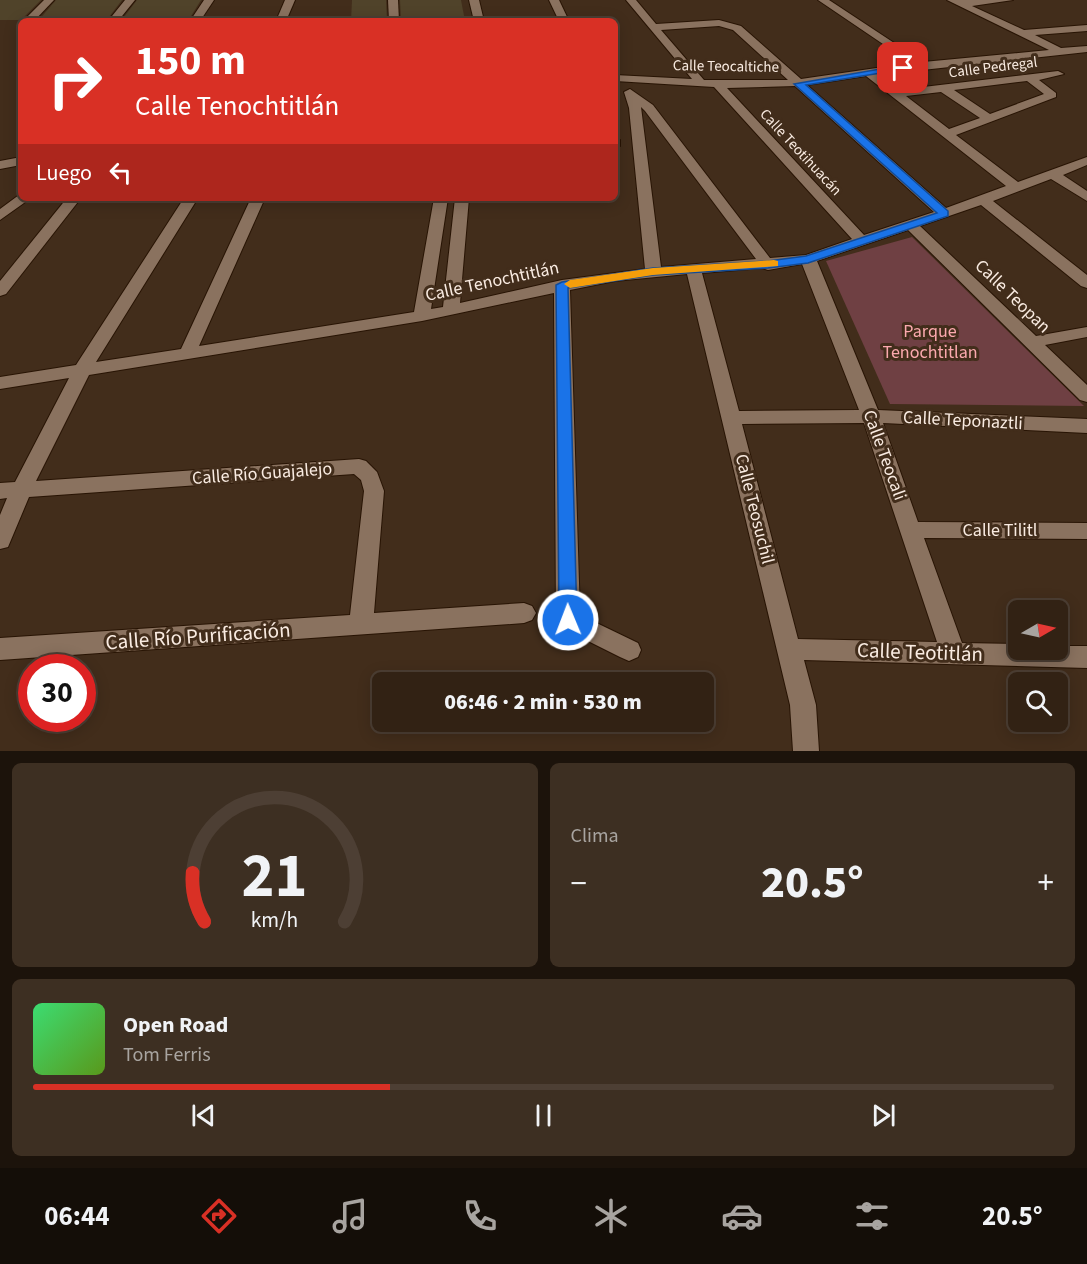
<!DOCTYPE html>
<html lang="es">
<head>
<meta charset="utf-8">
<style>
  body { margin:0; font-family:"Source Sans 3",sans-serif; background:#3d2f22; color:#f1f3f6; height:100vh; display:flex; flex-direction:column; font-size:22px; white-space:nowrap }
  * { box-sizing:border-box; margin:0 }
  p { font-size:20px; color:#a8a4a0 }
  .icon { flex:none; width:33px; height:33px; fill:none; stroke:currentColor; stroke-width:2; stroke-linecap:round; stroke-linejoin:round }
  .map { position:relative; height:751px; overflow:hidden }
  .details { display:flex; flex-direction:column; gap:12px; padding:12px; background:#1c130b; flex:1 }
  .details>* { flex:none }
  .hud { position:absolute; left:18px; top:18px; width:600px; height:183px; border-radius:9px; box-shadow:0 3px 15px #0003,0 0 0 2px #4d3f34; background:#d93025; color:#fff; overflow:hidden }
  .needle { width:39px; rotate:81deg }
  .fabs { position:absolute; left:1008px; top:600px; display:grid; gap:12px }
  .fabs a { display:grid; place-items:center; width:60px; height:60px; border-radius:9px; background:#322214; box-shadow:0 3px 15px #0003,0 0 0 2px #4d3f34; font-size:30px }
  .speed { position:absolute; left:18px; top:654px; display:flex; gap:12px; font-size:30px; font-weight:700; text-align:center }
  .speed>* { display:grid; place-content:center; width:78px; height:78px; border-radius:50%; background:#322214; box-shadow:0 3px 15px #0003,0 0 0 2px #4d3f34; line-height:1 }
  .speed .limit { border:9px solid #d22; background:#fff; color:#111 }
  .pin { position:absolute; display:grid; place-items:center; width:51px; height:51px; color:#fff; margin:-26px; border-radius:12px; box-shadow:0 3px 9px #0006 }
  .me { position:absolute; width:66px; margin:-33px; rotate:359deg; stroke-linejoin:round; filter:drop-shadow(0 0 4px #0008) }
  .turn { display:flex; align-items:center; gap:21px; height:126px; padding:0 18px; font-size:27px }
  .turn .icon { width:78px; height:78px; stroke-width:2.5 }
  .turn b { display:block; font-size:42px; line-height:51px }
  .then { display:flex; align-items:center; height:57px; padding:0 18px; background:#0003; gap:12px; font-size:22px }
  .big { font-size:45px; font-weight:800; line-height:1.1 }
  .details .tile { flex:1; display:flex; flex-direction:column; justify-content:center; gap:9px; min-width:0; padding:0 21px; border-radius:9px; background:#3d2f22 }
  .details .dial { align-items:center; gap:0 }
  .dial svg { height:156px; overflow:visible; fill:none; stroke:#4d3f34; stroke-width:7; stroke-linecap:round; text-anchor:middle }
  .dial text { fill:#f1f3f6; stroke:none }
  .song { display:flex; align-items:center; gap:18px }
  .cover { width:72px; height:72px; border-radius:9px; background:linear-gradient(135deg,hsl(140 70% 55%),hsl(90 70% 35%)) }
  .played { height:6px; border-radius:3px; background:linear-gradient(90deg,#d93025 35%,#4d3f34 35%) }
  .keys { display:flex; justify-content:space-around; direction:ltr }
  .heat { display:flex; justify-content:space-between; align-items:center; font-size:33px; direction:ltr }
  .details .tiles { flex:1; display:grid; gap:12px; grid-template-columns:1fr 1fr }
  .tile:last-child { grid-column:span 2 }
  .trip { position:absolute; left:372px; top:672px; width:342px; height:60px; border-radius:9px; background:#322214; box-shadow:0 3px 15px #0003,0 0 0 2px #4d3f34; font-weight:800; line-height:60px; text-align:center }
  .dock { display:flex; height:96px; justify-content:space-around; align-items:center; background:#140e08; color:#a8a4a0 }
  .dock .icon { width:42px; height:42px }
  .dock .on { color:#d93025 }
  .dock b { font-size:27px; color:#f1f3f6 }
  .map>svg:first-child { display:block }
</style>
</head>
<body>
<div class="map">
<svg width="1087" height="751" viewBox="0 0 1087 751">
  <rect width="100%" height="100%" fill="#422d1b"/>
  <polygon fill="#6f4043" points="912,237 1084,406 890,404 826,261"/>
  <g fill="#50432a">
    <polygon points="0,0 41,0 21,20 0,20"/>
    <polygon points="56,0 122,0 106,21 38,21"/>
    <polygon points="137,0 201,0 188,21 121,21"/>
    <polygon points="352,0 386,0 387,20 351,21"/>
    <polygon points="400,0 461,0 465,21 404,21 401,20"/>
  </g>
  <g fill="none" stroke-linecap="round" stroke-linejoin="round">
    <g stroke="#281404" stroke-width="2">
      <g id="minor">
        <polygon points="44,0 54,0 34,21 23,21"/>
        <polygon points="125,0 135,0 118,21 108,21"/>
        <polygon points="204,0 214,0 200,21 190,21"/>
        <polygon points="285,0 295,0 286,21 276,21"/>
        <polygon points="388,0 398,0 399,21 389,21"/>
        <polygon points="469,0 479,0 484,21 474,21"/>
        <polygon points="549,0 559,0 569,21 559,21"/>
        <path d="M626,0h10l20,24 63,-4 22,6 60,53 110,-16 -93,-63h11l94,62 126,-12 -102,-50h66l-41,6 52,24 63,-5v6l-52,4 26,13 26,-2v6l-210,23 21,15 160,-19 6,3 -25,6 17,13v4l-100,38 62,47 69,-25v8l-24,10 24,16v10l-36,-22 -58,22 94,74v13l-6,-2 -100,-81 -61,21 116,110 51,-9v10l-42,8 42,40v17l-7,-2 -172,-170 -91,31 61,149 209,9v14l-204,-10 35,99 169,1v16l-163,-1 38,105 56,1v6h40v-4h29v22l-283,-8 12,45 3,46h-26l-3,-46 -103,-431 -72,7 -45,9 10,325 58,28 3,7 -3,7 -9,4 -9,-4 -60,-30 -4,-7 -2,-327 -132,28 -333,54 -53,106 323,-22 7,2 11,11 7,19 -10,122 150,-10 8,3 4,7 -4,7 -8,3 -524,37v-22l350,-23 14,-124 -3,-11 -7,-6 -325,23 -21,50 -8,2v-34l7,-17 -7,1v-16l15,-1 54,-104 -69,11v-12l76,-12 108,-167h14l-102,164 85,-13 70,-151h14l-66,148 215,-34 20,-114h14l-17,111 12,-2 12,-109h14l-9,105 102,-23 83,-11 -16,-161 -5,-16 6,-3 23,16 117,153 36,-3 46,-16 -138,-152 -99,-6v-6l77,4zM719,26l14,4 55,50h-84l-43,-50zM866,76l140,110 -60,22 -139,-123zM1027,81l17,13 -54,20 -36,-24zM795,86l139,126 -70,23 -137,-147zM941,92l39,26 -31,11 -43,-33zM641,107l4,4 111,148 -95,8zM802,264l57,146 -120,1 -37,-138 60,-5 6,2zM864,423l73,219 -139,-3 -56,-215z"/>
        <polygon points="615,139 620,140 620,146 615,147"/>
        <polygon points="21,157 21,165 0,169 0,161"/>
        <polygon points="19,195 21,198 31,198 0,220 0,209"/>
        <polygon points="67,198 81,198 6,294 0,296 0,281"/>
      </g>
    </g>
    <use href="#minor" fill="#8a725f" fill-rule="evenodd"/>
  </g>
  <polygon fill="#1a73e8" stroke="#114b97" stroke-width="1.5" points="903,65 906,69 806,85 948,211 948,216 808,263 768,268 653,275 568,288 577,620 575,625 568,628 562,625 559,620 556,285 562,282 653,268 768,261 806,256 937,213 794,84"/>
  <polygon fill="#f59e0b" points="774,260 778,261 778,266 653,275 570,288 564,284 570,280 653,268"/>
  <g text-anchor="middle" stroke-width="6" stroke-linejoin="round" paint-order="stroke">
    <g font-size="15" fill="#f9ebe1" stroke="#422d1b">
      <text transform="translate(726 66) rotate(1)" y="5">Calle Teocaltiche</text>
      <text transform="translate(993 67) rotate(-7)" y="5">Calle Pedregal</text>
      <text transform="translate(801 152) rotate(47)" y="5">Calle Teotihuacán</text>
    </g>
    <g font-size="18" fill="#f9ebe1" stroke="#422d1b">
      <text transform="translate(492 281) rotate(-12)" y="6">Calle Tenochtitlán</text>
      <text transform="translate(1013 296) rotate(44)" y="6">Calle Teopan</text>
      <text transform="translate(963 420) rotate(3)" y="6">Calle Teponaztli</text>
      <text transform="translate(885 455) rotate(70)" y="6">Calle Teocali</text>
      <text transform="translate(262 473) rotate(-4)" y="6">Calle Río Guajalejo</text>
      <text transform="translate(755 509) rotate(76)" y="6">Calle Teosuchil</text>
      <text x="1000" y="536">Calle Tilitl</text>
    </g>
    <g font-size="18" fill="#fba9ae" stroke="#422d1b">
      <text x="930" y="337">Parque<tspan x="930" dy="21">Tenochtitlan</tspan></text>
    </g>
    <g font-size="21" fill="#f9ebe1" stroke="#422d1b">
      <text transform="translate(198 636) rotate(-4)" y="7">Calle Río Purificación</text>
      <text transform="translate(920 652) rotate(2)" y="7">Calle Teotitlán</text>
    </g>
  </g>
</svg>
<div class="fabs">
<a><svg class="needle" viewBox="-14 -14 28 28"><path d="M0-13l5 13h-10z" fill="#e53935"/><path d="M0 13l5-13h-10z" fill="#a8a4a0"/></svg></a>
<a><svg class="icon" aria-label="search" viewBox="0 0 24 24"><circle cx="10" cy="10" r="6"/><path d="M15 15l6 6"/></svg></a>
</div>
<div class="speed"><div class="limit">30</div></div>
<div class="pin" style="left:903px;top:68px;background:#d93025"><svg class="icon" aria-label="arrive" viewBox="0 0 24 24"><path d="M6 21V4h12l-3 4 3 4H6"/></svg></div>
<svg class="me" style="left:568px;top:620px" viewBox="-20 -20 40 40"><circle r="17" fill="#1a73e8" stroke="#fff" stroke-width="3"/><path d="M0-11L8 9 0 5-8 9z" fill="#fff"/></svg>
<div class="trip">06:46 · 2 min · 530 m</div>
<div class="hud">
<div class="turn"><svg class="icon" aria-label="right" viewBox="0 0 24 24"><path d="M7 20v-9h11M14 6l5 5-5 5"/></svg><div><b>150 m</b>Calle Tenochtitlán</div></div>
<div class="then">Luego<svg class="icon" aria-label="left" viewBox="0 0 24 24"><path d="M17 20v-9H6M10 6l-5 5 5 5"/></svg></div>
</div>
</div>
<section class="details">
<div class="tiles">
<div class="tile dial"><svg viewBox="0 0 100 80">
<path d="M14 69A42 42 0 1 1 86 69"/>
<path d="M14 69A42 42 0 0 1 8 44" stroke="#d93025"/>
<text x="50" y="56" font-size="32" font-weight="700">21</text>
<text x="50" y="72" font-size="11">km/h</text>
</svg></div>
<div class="tile"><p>Clima</p>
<div class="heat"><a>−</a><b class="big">20.5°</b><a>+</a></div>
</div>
<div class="tile">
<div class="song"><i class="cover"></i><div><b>Open Road</b><p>Tom Ferris</p></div></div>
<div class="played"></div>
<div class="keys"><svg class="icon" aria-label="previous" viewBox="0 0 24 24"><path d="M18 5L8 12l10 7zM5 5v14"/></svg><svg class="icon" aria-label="pause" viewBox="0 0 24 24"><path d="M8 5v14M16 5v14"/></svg><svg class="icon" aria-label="next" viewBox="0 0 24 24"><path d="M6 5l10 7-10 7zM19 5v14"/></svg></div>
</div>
</div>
</section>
<nav class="dock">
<b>06:44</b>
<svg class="icon on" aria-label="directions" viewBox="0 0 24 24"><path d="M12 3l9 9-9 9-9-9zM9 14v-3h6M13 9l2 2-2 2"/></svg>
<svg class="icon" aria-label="music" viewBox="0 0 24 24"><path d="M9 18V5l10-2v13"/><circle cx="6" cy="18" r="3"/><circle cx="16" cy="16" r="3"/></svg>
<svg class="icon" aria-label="phone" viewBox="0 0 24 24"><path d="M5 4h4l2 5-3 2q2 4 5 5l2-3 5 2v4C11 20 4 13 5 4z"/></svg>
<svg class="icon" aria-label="climate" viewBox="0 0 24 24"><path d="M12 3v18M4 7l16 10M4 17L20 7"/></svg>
<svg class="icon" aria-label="car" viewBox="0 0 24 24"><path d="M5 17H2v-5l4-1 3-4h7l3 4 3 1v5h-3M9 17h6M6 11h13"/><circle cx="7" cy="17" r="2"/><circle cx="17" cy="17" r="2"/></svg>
<svg class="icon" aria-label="filters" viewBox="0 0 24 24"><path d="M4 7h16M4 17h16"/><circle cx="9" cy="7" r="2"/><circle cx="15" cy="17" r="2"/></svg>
<b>20.5°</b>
</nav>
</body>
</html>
